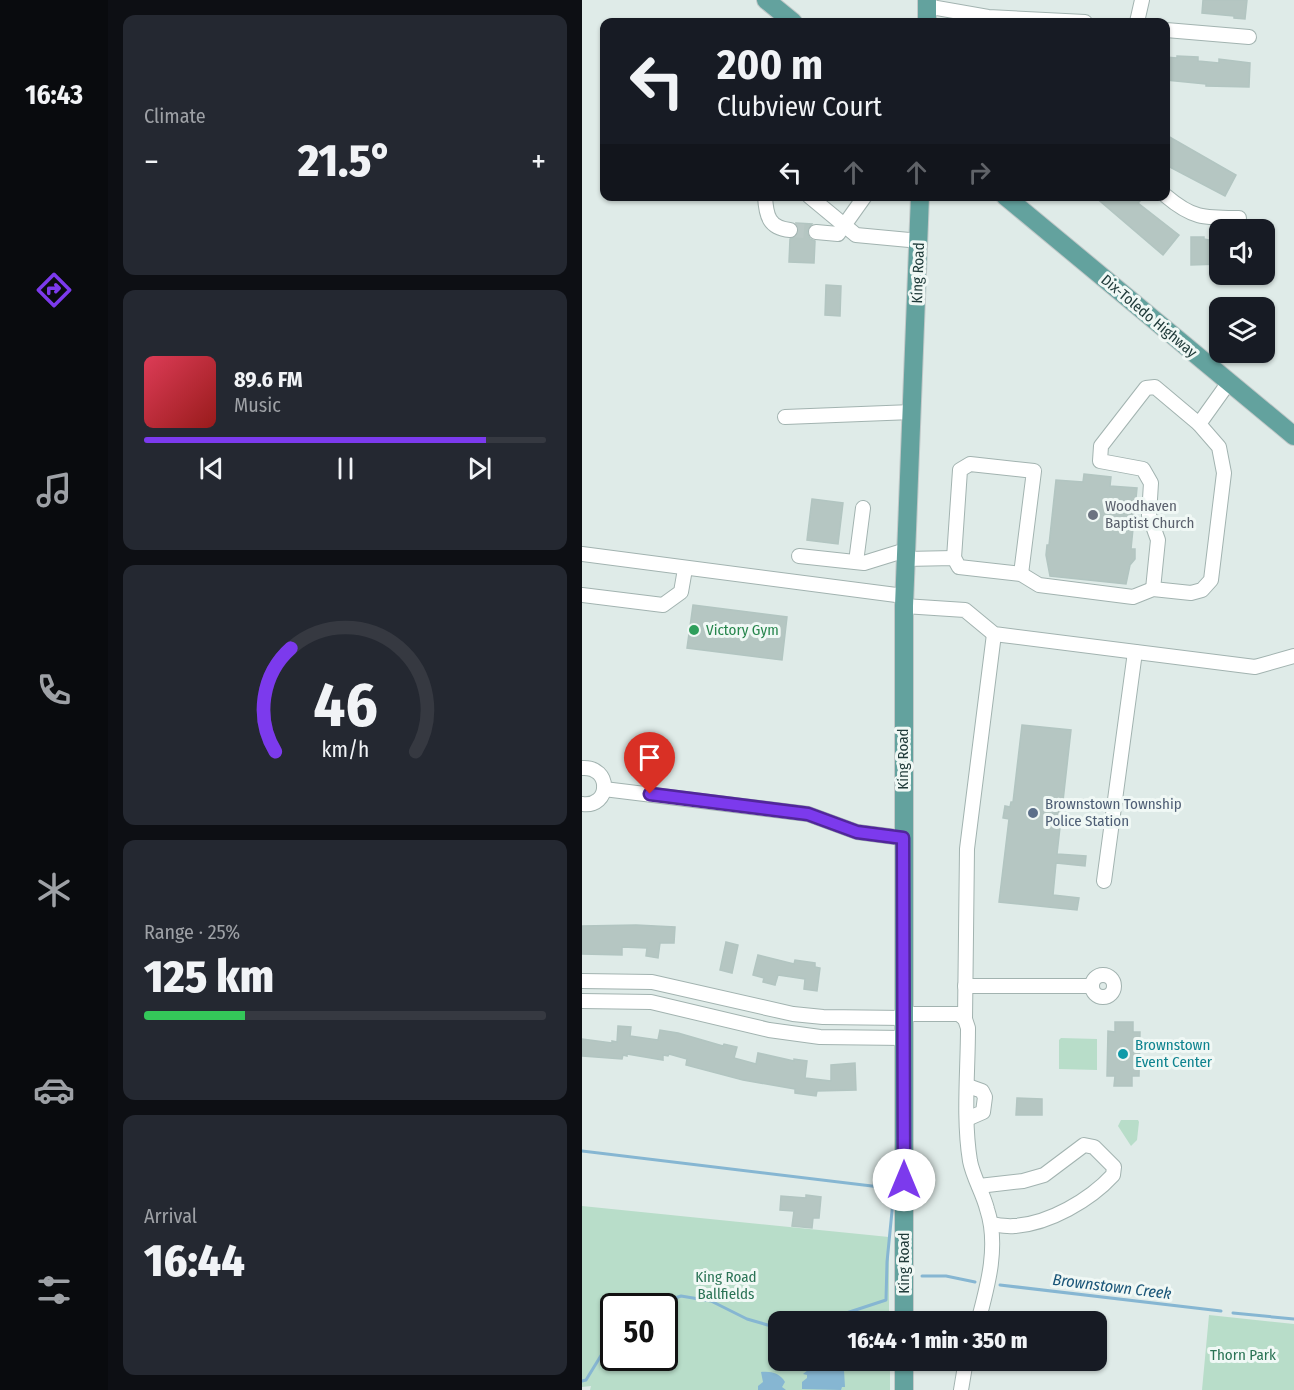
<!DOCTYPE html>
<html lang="en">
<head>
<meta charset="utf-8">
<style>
  body { margin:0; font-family:"Fira Sans Condensed",sans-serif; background:#242831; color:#f1f3f6; height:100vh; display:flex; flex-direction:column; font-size:22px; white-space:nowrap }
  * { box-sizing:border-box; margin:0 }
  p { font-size:20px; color:#9ea1a6 }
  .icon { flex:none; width:33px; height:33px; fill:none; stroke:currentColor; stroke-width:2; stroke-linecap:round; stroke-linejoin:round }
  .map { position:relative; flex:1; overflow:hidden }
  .sheet { display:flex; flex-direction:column; gap:15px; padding:15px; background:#0d0f14; width:474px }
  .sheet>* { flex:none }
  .banner { position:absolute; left:18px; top:18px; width:570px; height:183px; border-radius:12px; box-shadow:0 2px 4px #0004; background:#171b24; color:#f1f3f6; overflow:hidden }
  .buttons { position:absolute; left:627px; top:219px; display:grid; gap:12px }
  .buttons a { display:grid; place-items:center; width:66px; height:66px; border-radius:12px; background:#171b24; box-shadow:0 2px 4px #0004; font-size:30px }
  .speed { position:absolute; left:18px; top:1293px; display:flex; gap:12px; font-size:30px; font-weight:700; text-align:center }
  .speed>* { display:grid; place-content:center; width:78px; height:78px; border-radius:50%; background:#171b24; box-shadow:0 2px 4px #0004; line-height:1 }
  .speed .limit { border:3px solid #111; border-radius:9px; background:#fff; color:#111 }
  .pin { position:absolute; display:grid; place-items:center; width:51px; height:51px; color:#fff; margin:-62px -26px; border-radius:50% 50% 50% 0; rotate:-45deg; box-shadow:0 0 6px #0007 }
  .pin .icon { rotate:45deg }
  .me { position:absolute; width:66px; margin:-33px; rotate:0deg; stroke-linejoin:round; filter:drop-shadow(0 0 4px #0008) }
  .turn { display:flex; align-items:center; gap:21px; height:126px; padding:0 18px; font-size:27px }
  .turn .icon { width:78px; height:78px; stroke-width:2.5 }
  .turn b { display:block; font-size:42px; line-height:51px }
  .lanes { display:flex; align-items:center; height:57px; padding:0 18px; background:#0003; justify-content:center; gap:30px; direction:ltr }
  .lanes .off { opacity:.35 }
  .big { font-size:45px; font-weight:800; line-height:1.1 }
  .sheet .tile { flex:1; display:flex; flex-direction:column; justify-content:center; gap:9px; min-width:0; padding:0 21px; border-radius:12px; background:#242831 }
  .sheet .dial { align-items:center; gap:0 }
  .dial svg { height:156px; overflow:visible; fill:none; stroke:#363941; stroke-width:7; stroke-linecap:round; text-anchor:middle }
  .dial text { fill:#f1f3f6; stroke:none }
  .song { display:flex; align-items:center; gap:18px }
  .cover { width:72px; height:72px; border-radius:9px; background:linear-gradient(135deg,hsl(350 70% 55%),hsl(0 70% 35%)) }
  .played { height:6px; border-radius:3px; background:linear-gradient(90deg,#7c3aed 85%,#363941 85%) }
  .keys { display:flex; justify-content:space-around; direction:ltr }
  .heat { display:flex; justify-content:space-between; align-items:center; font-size:33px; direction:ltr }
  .charge { height:9px; border-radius:4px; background:linear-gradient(90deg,#34c759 25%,#363941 0) }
  .trip { position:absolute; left:186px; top:1311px; width:339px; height:60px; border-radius:12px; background:#171b24; box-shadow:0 2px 4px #0004; font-weight:800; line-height:60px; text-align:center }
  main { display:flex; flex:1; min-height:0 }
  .tab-bar { display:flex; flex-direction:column; width:108px; justify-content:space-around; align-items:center; background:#090b0e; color:#9ea1a6 }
  .tab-bar .icon { width:42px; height:42px }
  .tab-bar .active { color:#7c3aed }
  .tab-bar b { font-size:27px; color:#f1f3f6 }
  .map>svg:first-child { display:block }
</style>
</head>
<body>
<main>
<nav class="tab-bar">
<b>16:43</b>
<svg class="icon active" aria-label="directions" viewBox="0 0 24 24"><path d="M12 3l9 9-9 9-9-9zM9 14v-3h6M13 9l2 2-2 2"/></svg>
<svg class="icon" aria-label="music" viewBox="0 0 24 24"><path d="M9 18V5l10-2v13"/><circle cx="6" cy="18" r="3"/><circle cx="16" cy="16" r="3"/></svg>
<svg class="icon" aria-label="phone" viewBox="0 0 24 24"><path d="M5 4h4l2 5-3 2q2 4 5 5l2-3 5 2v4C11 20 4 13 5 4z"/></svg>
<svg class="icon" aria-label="climate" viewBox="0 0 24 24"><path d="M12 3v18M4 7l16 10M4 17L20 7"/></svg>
<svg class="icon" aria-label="car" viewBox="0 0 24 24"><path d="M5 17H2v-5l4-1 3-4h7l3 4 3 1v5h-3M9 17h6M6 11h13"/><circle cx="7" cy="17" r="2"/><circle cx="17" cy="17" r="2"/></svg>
<svg class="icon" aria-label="filters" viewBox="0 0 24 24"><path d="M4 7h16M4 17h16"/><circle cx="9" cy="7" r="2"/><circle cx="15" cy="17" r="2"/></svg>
</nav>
<section class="sheet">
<div class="tile"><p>Climate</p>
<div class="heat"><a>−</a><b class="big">21.5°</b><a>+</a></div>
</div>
<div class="tile">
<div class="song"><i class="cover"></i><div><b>89.6 FM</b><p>Music</p></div></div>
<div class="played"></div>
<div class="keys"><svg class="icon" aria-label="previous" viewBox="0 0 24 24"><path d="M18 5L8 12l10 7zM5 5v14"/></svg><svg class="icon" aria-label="pause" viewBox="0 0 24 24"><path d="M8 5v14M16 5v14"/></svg><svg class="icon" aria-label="next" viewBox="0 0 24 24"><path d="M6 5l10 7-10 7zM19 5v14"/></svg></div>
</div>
<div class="tile dial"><svg viewBox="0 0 100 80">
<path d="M14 69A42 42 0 1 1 86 69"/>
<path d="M14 69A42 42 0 0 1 22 16" stroke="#7c3aed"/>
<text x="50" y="56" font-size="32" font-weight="700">46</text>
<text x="50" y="72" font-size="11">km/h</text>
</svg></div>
<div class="tile"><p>Range · 25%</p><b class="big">125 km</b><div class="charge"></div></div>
<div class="tile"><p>Arrival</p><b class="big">16:44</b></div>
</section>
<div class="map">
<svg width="712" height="1390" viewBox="0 0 712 1390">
  <rect width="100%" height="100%" fill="#dfebe8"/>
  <g fill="#b8ddc9" fill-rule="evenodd">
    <polygon points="479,1038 515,1039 515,1070 477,1069 477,1040"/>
    <polygon points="539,1120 556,1120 557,1122 555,1140 549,1146 536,1126"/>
    <path d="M0,1206l307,31v84l-111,1v38l112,1v29h-300l1,-4 -9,1zM32,1306h50v52h-50z"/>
    <polygon points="627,1315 712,1324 712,1390 620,1390"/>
  </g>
  <g fill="#86b6d2">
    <polygon points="252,1363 253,1366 250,1367 262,1370 263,1387 260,1387 259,1390 220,1389 220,1382 225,1378 225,1375 221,1374 226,1370"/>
    <path d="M179,1372c10,-1 19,1 24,10l-3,5 4,3h-28v-4l5,-4z"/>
  </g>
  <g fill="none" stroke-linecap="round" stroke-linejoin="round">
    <g stroke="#86b6d2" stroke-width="3">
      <polyline points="0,1151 298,1187 312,1191 305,1262 304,1300 237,1322"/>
      <polyline points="340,1276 364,1276 393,1282"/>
      <polyline points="418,1285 639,1311"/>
      <polyline points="69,1306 99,1296 129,1301 165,1319 196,1328"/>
      <polyline points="651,1313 712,1319"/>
      <polyline points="0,1381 4,1380 23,1349 32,1339"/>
    </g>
  </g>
  <g fill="#b5c6c2" stroke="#b2c5c1" stroke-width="1.5">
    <polygon points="621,0 665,0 663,19 652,18 652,16 620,13"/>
    <polygon points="595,56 616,57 616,61 637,63 637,59 668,63 667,87 624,86 624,84 584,80 584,57 595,58"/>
    <polygon points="584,135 654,175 643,196 584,165"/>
    <polygon points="512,196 553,196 558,201 556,203 597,235 581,255"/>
    <polygon points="214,223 230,224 225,232 228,239 233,241 232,263 207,262 208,239 214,236 217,232"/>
    <polygon points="609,237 622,237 622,239 627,240 638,240 638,264 609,265"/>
    <polygon points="244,285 259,286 258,316 243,315"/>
    <polygon points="502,474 529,477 528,486 555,488 549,549 553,549 553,559 548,565 544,584 468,576 464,555 465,545 467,545 474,480 501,482"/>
    <polygon points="230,499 261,503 256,544 225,540"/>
    <polygon points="111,605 205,617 200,660 105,648"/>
    <polygon points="440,725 489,730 475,854 504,856 503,866 474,863 471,895 497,898 495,910 417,902 427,819 421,818 423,806 428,807 429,802 431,802"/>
    <polygon points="54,925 93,927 92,943 78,943 76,958 64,956 65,948 40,947 40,955 0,954 0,926"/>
    <polygon points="144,942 156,945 150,973 138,970"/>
    <polygon points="176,955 212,964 213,960 233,963 233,967 238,968 235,991 222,989 223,979 196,975 193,985 181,982 182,978 171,975"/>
    <polygon points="533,1022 551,1022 551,1032 558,1032 557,1076 550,1076 550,1086 532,1086 533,1076 525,1076 526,1031 533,1032"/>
    <polygon points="36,1026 49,1027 48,1036 76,1040 78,1030 96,1033 141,1046 142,1044 155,1047 152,1058 174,1064 176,1053 212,1061 212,1059 225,1061 223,1078 249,1081 249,1065 273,1063 274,1090 235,1091 234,1096 213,1093 213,1089 161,1080 104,1065 105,1059 87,1054 86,1056 81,1055 81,1060 45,1054 45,1056 41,1055 40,1059 0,1056 0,1039 30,1043 30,1041 35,1042"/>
    <polygon points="435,1098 460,1099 460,1115 434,1115"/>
    <polygon points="224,1195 239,1197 237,1218 231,1218 230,1228 210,1226 212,1211 198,1210 199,1196 224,1198"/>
  </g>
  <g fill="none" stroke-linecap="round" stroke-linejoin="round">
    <polyline stroke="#b9c8c5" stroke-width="14" stroke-dasharray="14 7" stroke-linecap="butt" points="208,230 234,232"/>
    <g stroke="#a2b3b0" stroke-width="16">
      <g id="minor">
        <polyline points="344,6 406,17 503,22"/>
        <polyline points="555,22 560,0"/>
        <polyline points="584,30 667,37"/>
        <path d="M183,196c1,20 4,32 25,34"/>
        <polyline points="227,196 274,235 338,241"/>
        <path d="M584,196c27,23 39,22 73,22"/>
        <polyline points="234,232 256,234 283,196"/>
        <polyline points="203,417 330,412"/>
        <polyline points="0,554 322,596"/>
        <polyline points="217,556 282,563 324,550"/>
        <polyline points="372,558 378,470 388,464 452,471 439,574"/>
        <polyline points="323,559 372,558 377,567 439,574 457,585 551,597 571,589 609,593 620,590 629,580 642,473 637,447 617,424 647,382"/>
        <polyline points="274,562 281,508"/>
        <polyline points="571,589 576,540 567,515 569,483 561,469 518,461 519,446 564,388 573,387 617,424"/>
        <polyline points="0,595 81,605 99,592 103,569"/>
        <polyline points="322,606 383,610 412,634 673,667 712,656"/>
        <path d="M0,768c30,-2 29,40 0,36"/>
        <polyline points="22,789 226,814 275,832 321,838"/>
        <polyline points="522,881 553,652"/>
        <circle cx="521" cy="986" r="11"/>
        <polyline points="0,981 70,982 211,1014 241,1017 322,1018"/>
        <polyline points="383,986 510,986"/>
        <polyline points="0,1001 69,1002 187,1030 238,1037 322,1038"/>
        <path d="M322,1014h55l6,5 3,9c0,43 -5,90 2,133 3,16 13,32 17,48 12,36 1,76 -9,113"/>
        <polyline points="383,1019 385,849 412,634"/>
        <polyline points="385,1119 401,1112 403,1097 400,1091 386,1086"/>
        <path d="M397,1186l44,-5 21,-6 40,-30 10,2 20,20 -1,8c-23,25 -64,49 -99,51 -7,1 -16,-1 -23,-2"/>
        <polyline points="379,1390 384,1360"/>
      </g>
    </g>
    <g stroke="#c1c8c8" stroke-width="20">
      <g id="major">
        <polyline points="184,0 211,22"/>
        <polyline points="345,22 345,0"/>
        <polyline points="423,196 712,436"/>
        <polyline points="322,1322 322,606 338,196"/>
        <polyline points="322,1360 322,1390"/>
      </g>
    </g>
    <use href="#minor" stroke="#fff" stroke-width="14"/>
    <use href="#major" stroke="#63a29e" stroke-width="18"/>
  </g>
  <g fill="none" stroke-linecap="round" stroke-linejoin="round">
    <g stroke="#51269a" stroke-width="15">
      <polyline id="route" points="68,794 226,814 275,832 321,838 322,1180"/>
    </g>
    <use href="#route" stroke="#7c3aed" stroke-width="10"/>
  </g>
  <circle fill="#6b7280" stroke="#f0f8f5" stroke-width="2" cx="511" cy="515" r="6"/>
  <circle fill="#2e9e5b" stroke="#f0f8f5" stroke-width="2" cx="112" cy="630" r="6"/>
  <circle fill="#5c6f8a" stroke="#f0f8f5" stroke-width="2" cx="451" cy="813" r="6"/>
  <circle fill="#0f9aa8" stroke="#f0f8f5" stroke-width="2" cx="541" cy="1054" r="6"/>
  <g text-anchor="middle" stroke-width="6" stroke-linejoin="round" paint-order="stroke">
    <g font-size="15" fill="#203b3a" stroke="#f0f8f5">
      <text transform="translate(336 273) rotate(-88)" y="5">King Road</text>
      <text transform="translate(567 316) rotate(40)" y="5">Dix-Toledo Highway</text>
      <text transform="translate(321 759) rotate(-90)" y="5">King Road</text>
      <text transform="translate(322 1263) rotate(-90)" y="5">King Road</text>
    </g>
    <g font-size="15" fill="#5b616d" stroke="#f0f8f5" text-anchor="start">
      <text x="523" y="511">Woodhaven<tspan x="523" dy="17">Baptist Church</tspan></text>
    </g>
    <g font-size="15" fill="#27864d" stroke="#f0f8f5" text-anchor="start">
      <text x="124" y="635">Victory Gym</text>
    </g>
    <g font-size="15" fill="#4e5e75" stroke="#f0f8f5" text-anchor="start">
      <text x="463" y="809">Brownstown Township<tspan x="463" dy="17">Police Station</tspan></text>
    </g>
    <g font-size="15" fill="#0d838f" stroke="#f0f8f5" text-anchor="start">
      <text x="553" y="1050">Brownstown<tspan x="553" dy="17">Event Center</tspan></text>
    </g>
    <g font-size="15" fill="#2a7355" stroke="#f0f8f5">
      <text x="144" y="1282">King Road<tspan x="144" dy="17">Ballfields</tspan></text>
      <text x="661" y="1360">Thorn Park</text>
    </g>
    <g font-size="16" font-style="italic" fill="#195578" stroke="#f0f8f5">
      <text transform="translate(530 1286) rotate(7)" y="6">Brownstown Creek</text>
    </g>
  </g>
</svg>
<div class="buttons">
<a><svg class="icon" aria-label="sound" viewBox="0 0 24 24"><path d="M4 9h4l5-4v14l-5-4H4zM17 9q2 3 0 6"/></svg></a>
<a><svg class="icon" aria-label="layers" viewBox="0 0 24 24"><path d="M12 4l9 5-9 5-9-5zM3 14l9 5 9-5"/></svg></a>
</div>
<div class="speed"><div class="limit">50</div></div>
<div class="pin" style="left:68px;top:794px;background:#d93025"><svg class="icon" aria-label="arrive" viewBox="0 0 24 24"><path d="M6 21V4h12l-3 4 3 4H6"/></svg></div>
<svg class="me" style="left:322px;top:1180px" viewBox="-20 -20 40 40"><circle r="19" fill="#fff"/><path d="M0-13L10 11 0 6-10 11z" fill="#7c3aed"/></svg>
<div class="trip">16:44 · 1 min · 350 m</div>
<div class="banner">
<div class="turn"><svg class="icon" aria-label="left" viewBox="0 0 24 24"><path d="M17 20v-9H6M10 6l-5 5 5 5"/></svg><div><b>200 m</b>Clubview Court</div></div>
<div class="lanes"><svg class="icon" aria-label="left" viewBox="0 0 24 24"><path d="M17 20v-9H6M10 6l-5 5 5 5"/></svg><svg class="icon off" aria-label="ahead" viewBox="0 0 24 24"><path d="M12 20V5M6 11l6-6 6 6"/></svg><svg class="icon off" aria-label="ahead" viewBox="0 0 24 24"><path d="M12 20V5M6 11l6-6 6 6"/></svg><svg class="icon off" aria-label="right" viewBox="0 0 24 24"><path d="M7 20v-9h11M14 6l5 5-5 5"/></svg></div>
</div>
</div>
</main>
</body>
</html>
